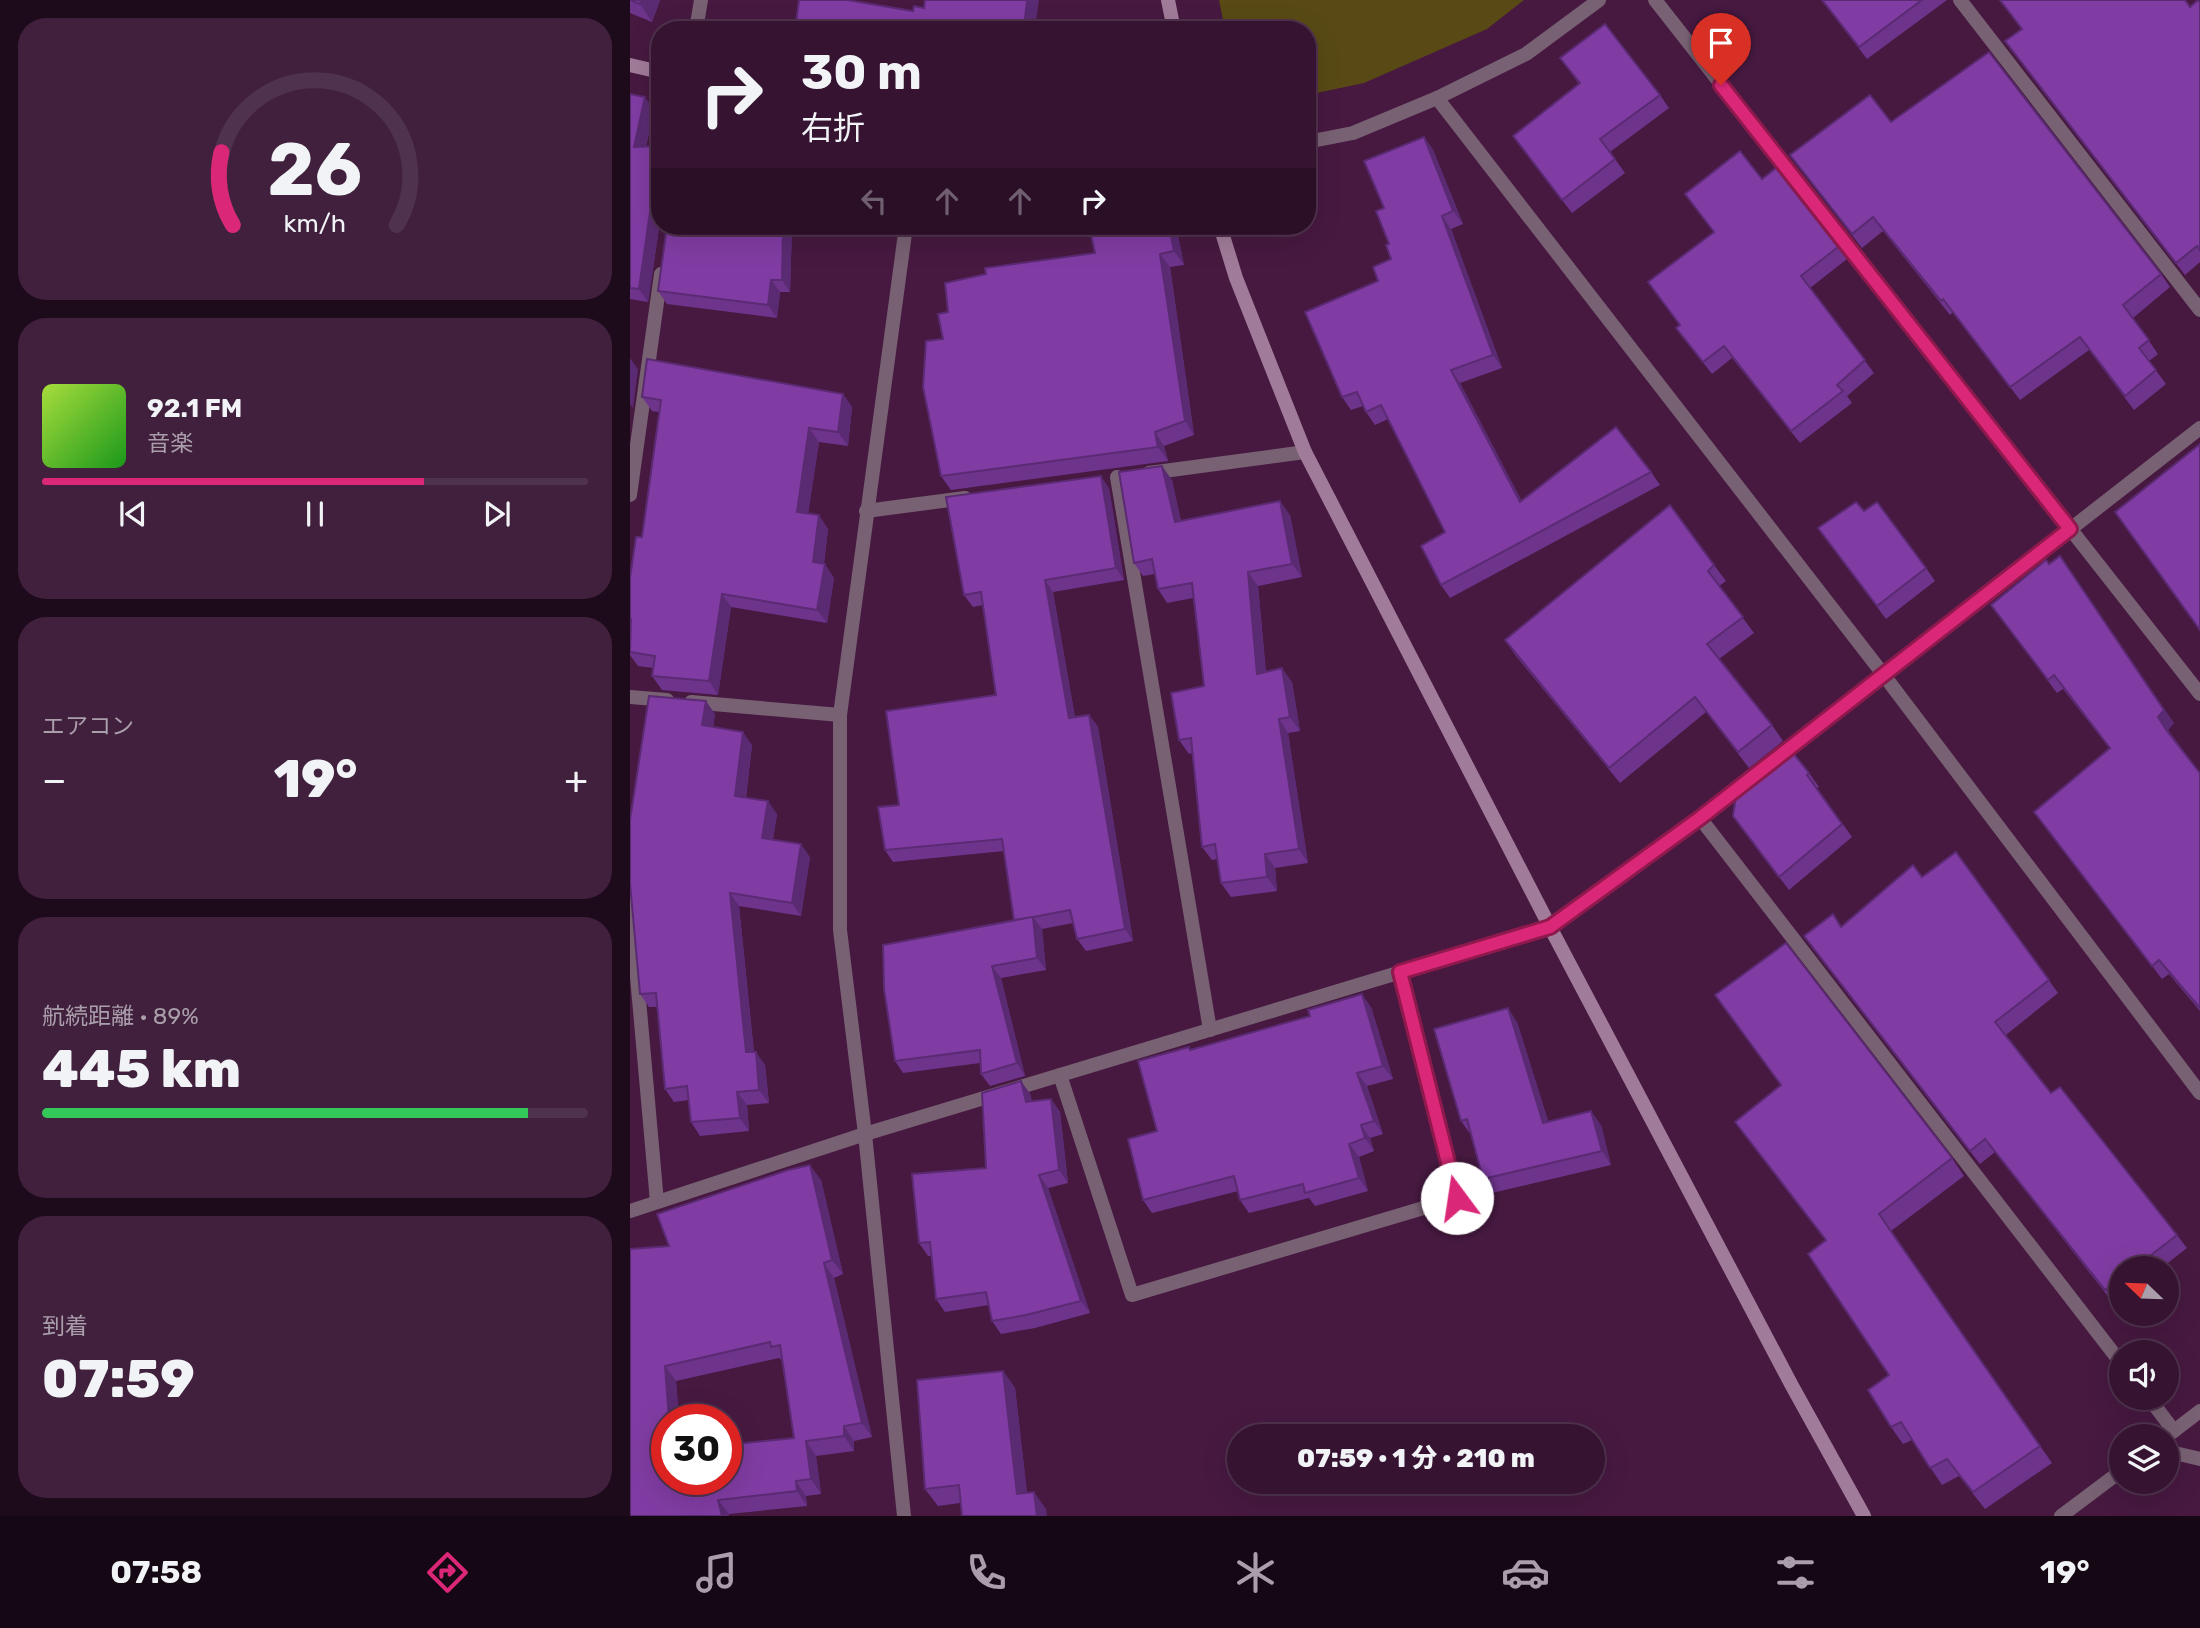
<!DOCTYPE html>
<html lang="ja">
<head>
<meta charset="utf-8">
<style>
  body { margin:0; font-family:Rubik,"Noto Sans JP",sans-serif; background:#40203d; color:#f1f3f6; height:100vh; display:flex; flex-direction:column; font-size:26px; white-space:nowrap }
  * { box-sizing:border-box; margin:0 }
  p { font-size:23px; color:#aa9eab }
  .icon { flex:none; width:38px; height:38px; fill:none; stroke:currentColor; stroke-width:2; stroke-linecap:round; stroke-linejoin:round }
  .map { position:relative; flex:1; overflow:hidden }
  .details { display:flex; flex-direction:column; gap:18px; padding:18px; background:#1d0a1b; width:630px }
  .details>* { flex:none }
  .top-card { position:absolute; left:21px; top:21px; width:665px; height:214px; border-radius:28px; box-shadow:0 7px 28px #0002,0 0 0 2px #4f324d; background:#351331; color:#f1f3f6; overflow:hidden }
  .needle { width:46px; rotate:293deg }
  .fabs { position:absolute; left:1479px; top:1256px; display:grid; gap:14px }
  .fabs a { display:grid; place-items:center; width:70px; height:70px; border-radius:50%; background:#351331; box-shadow:0 7px 28px #0002,0 0 0 2px #4f324d; font-size:35px }
  .speed { position:absolute; left:21px; top:1404px; display:flex; gap:14px; font-size:35px; font-weight:700; text-align:center }
  .speed>* { display:grid; place-content:center; width:91px; height:91px; border-radius:50%; background:#351331; box-shadow:0 7px 28px #0002,0 0 0 2px #4f324d; line-height:1 }
  .speed .limit { border:10px solid #d22; background:#fff; color:#111 }
  .pin { position:absolute; display:grid; place-items:center; width:60px; height:60px; color:#fff; margin:-72px -30px; border-radius:50% 50% 50% 0; rotate:-45deg; box-shadow:0 0 7px #0007 }
  .pin .icon { rotate:45deg }
  .me { position:absolute; width:77px; margin:-38px; rotate:346deg; stroke-linejoin:round; filter:drop-shadow(0 0 5px #0008) }
  .turn { display:flex; align-items:center; gap:24px; height:147px; padding:0 35px; font-size:32px }
  .turn .icon { width:91px; height:91px; stroke-width:2.5 }
  .turn b { display:block; font-size:49px; line-height:60px }
  .lanes { display:flex; align-items:center; height:66px; padding:0 35px; background:#0003; justify-content:center; gap:35px; direction:ltr }
  .lanes .off { opacity:.35 }
  .big { font-size:52px; font-weight:800; line-height:1.1 }
  .details .widget { flex:1; display:flex; flex-direction:column; justify-content:center; gap:10px; min-width:0; padding:0 24px; border-radius:28px; background:#40203d }
  .details .dial { align-items:center; gap:0 }
  .dial svg { height:182px; overflow:visible; fill:none; stroke:#4f324d; stroke-width:7; stroke-linecap:round; text-anchor:middle }
  .dial text { fill:#f1f3f6; stroke:none }
  .song { display:flex; align-items:center; gap:21px }
  .cover { width:84px; height:84px; border-radius:10px; background:linear-gradient(135deg,hsl(80 70% 55%),hsl(120 70% 35%)) }
  .played { height:7px; border-radius:4px; background:linear-gradient(90deg,#db2777 70%,#4f324d 70%) }
  .keys { display:flex; justify-content:space-around; direction:ltr }
  .heat { display:flex; justify-content:space-between; align-items:center; font-size:38px; direction:ltr }
  .charge { height:10px; border-radius:5px; background:linear-gradient(90deg,#34c759 89%,#4f324d 0) }
  .trip { position:absolute; left:597px; top:1424px; width:378px; height:70px; border-radius:35px; background:#351331; box-shadow:0 7px 28px #0002,0 0 0 2px #4f324d; font-weight:800; line-height:70px; text-align:center }
  .tab-bar { display:flex; height:112px; justify-content:space-around; align-items:center; background:#150814; color:#aa9eab }
  .tab-bar .icon { width:49px; height:49px }
  .tab-bar .selected { color:#db2777 }
  .tab-bar b { font-size:32px; color:#f1f3f6 }
  main { display:flex; flex:1; min-height:0 }
  .map>svg:first-child { display:block }
</style>
</head>
<body>
<main>
<section class="details">
<div class="widget dial"><svg viewBox="0 0 100 80">
<path d="M14 69A42 42 0 1 1 86 69"/>
<path d="M14 69A42 42 0 0 1 9 37" stroke="#db2777"/>
<text x="50" y="56" font-size="32" font-weight="700">26</text>
<text x="50" y="72" font-size="11">km/h</text>
</svg></div>
<div class="widget">
<div class="song"><i class="cover"></i><div><b>92.1 FM</b><p>音楽</p></div></div>
<div class="played"></div>
<div class="keys"><svg class="icon" aria-label="previous" viewBox="0 0 24 24"><path d="M18 5L8 12l10 7zM5 5v14"/></svg><svg class="icon" aria-label="pause" viewBox="0 0 24 24"><path d="M8 5v14M16 5v14"/></svg><svg class="icon" aria-label="next" viewBox="0 0 24 24"><path d="M6 5l10 7-10 7zM19 5v14"/></svg></div>
</div>
<div class="widget"><p>エアコン</p>
<div class="heat"><a>−</a><b class="big">19°</b><a>+</a></div>
</div>
<div class="widget"><p>航続距離 · 89%</p><b class="big">445 km</b><div class="charge"></div></div>
<div class="widget"><p>到着</p><b class="big">07:59</b></div>
</section>
<div class="map">
<svg width="1570" height="1516" viewBox="0 0 1570 1516">
  <rect width="100%" height="100%" fill="#471941"/>
  <polygon fill="#594a15" points="589,0 894,0 857,29 734,83 677,95 677,30 595,30"/>
  <g fill="none" stroke-linecap="round" stroke-linejoin="round">
    <g stroke="#786173" stroke-width="14">
      <polyline points="1025,0 1570,694"/>
      <polyline points="1330,0 1570,310"/>
      <polyline points="66,30 71,0"/>
      <polyline points="807,98 1253,674 1570,1093"/>
      <polyline points="677,142 723,133 807,98 896,54 969,0"/>
      <polyline points="519,473 675,452"/>
      <polyline points="487,477 580,1030"/>
      <polyline points="0,495 31,274"/>
      <polyline points="236,511 335,498"/>
      <polyline points="0,697 37,700"/>
      <polyline points="61,702 210,715"/>
      <polyline points="1070,818 1491,1363"/>
      <polyline points="0,898 27,1202"/>
      <polyline points="430,1075 502,1295 827,1198 770,972"/>
      <polyline points="0,1211 235,1134 920,927 1070,818 1570,428"/>
      <polyline points="1519,1398 1544,1431"/>
      <polyline points="1536,1437 1570,1411"/>
      <polyline points="1536,1451 1570,1459"/>
      <polyline points="274,1516 235,1134 210,930 210,715 276,226"/>
      <polyline points="1431,1516 1491,1471"/>
    </g>
    <g stroke="#a17c9a" stroke-width="14">
      <polyline points="538,0 544,30"/>
      <polyline points="0,65 30,72"/>
      <polyline points="590,226 606,278 675,452 920,927 1161,1384 1234,1516"/>
    </g>
  </g>
  <g fill="#6e348c" fill-rule="evenodd">
    <polygon points="0,0 30,0 22,22 0,13"/>
    <polygon points="1192,0 1317,0 1237,59"/>
    <polygon points="1369,0 1555,0 1560,7 1570,3 1570,262 1555,275 1375,41 1392,29"/>
    <polygon points="930,58 1030,95 1039,108 980,152 995,173 942,213 883,136 949,84"/>
    <polygon points="0,94 24,110 16,147 30,146 30,222 18,302 0,299"/>
    <polygon points="1261,122 1531,274 1540,287 1503,318 1528,354 1519,361 1536,384 1504,410 1459,350 1390,400 1323,312 1320,315 1253,231 1232,248 1160,155"/>
    <polygon points="794,137 803,150 833,224 821,229 872,368 830,383 891,500 1021,472 1030,485 820,598 811,585 815,532 758,419 745,425 736,412 733,406 721,410 712,397 748,281 761,259 759,244"/>
    <polygon points="1132,179 1208,247 1217,259 1180,288 1244,373 1217,396 1222,403 1170,443 1102,358 1082,374 1046,328 1049,326 1084,232"/>
    <polygon points="162,226 160,292 150,292 147,318 37,304 28,291"/>
    <polygon points="459,226 546,226 554,265 540,267 564,435 534,446 538,461 321,490 311,476 313,339 318,312 465,253"/>
    <polygon points="213,394 222,407 218,446 189,442 178,514 198,529 194,564 204,578 197,623 101,607 88,695 32,690 22,676 23,668 8,666 0,655 0,578 12,537 29,412 22,411 12,397"/>
    <polygon points="542,480 551,521 660,515 672,577 628,586 636,672 662,682 670,731 658,733 678,863 645,868 647,891 601,897 591,883 588,859 582,860 572,847 562,753 559,754 549,740 574,686 563,598 537,603 528,589 525,574 513,576 504,563"/>
    <polygon points="479,488 494,580 423,592 445,717 459,715 468,727 503,941 456,951 447,939 443,923 412,929 416,970 371,978 395,1076 360,1086 351,1074 350,1063 273,1073 265,1061 384,920 374,851 263,862 255,850 269,805 366,695 353,605 343,607 334,595"/>
    <polygon points="1188,528 1296,568 1305,581 1256,619"/>
    <polygon points="1084,565 1096,581 1089,586 1124,633 1089,659 1142,725 1153,741 1119,768 1076,712 990,783 886,656 875,640"/>
    <polygon points="1361,605 1544,723 1538,730 1570,773 1570,1011 1539,974 1532,979 1404,812 1480,749 1433,689 1427,693"/>
    <polygon points="85,714 83,727 122,745 116,798 147,814 143,839 180,857 171,916 109,906 124,1052 135,1065 139,1103 117,1105 119,1131 70,1136 61,1122 59,1100 44,1102 35,1089 27,1007 19,1007 10,994 0,888 0,820"/>
    <polygon points="1121,770 1179,773 1189,787 1187,788 1222,837 1159,890 1103,816 1128,780"/>
    <polygon points="1326,852 1428,993 1376,1035 1421,1093 1547,1235 1557,1248 1530,1269 1491,1269 1491,1299 1484,1304 1365,1152 1350,1164 1174,936 1212,926 1292,877"/>
    <polygon points="741,1007 763,1079 737,1086 753,1134 740,1138 744,1151 729,1157 738,1191 685,1206 679,1198 619,1213 610,1200 608,1191 522,1213 513,1200 527,1131 559,1047 561,1050 680,1016"/>
    <polygon points="887,1022 918,1121 971,1125 981,1165 862,1193 853,1179 841,1135 831,1121"/>
    <polygon points="391,1081 400,1094 402,1101 421,1099 430,1112 438,1183 418,1188 460,1313 405,1328 371,1334 362,1321 359,1305 315,1312 306,1299 301,1256 298,1256 289,1243 356,1168"/>
    <polygon points="1105,1122 1322,1158 1334,1176 1261,1231 1422,1463 1355,1509 1329,1476 1312,1485 1282,1440 1273,1444 1261,1427 1259,1375 1195,1240"/>
    <path d="M191,1180l22,94 -9,4 38,159 -18,4v10l-38,5 5,38 -15,2 1,10 -78,8 -99,2 39,-270zM149,1358l4,3 11,77 -127,41v-60h12l-3,-38z"/>
    <polygon points="373,1371 385,1388 397,1493 416,1509 330,1503 308,1506 295,1489"/>
  </g>
  <g fill="#5a2a72">
    <polygon points="11,0 30,0 22,22 10,4"/>
    <polygon points="397,0 409,0 405,30 395,19"/>
    <polygon points="15,97 24,110 13,160 4,147"/>
    <polygon points="794,137 803,150 833,224 823,211"/>
    <polygon points="22,207 30,218 30,222 18,302 9,289 20,212"/>
    <polygon points="812,216 821,229 872,368 863,355"/>
    <polygon points="153,226 162,226 160,292 152,280"/>
    <polygon points="539,226 546,226 554,265 544,251"/>
    <polygon points="530,254 540,267 564,435 555,421"/>
    <polygon points="141,280 150,292 147,318 138,305"/>
    <polygon points="0,358 8,369 3,408 0,404"/>
    <polygon points="821,370 830,383 899,515 890,502"/>
    <polygon points="213,394 222,407 218,446 208,432"/>
    <polygon points="179,428 189,442 176,526 167,512"/>
    <polygon points="525,432 534,446 538,461 528,447"/>
    <polygon points="532,466 542,480 554,536 545,522"/>
    <polygon points="471,476 479,488 494,580 486,568"/>
    <polygon points="650,501 660,515 672,577 662,564"/>
    <polygon points="189,515 198,529 192,576 183,562"/>
    <polygon points="1430,556 1544,723 1538,730 1547,744 1537,731"/>
    <polygon points="195,564 204,578 197,623 187,610"/>
    <polygon points="618,572 628,586 637,688 627,674"/>
    <polygon points="415,580 423,592 447,730 439,718"/>
    <polygon points="92,594 101,607 88,695 79,681"/>
    <polygon points="652,668 662,682 670,731 660,717"/>
    <polygon points="76,701 85,714 82,739 72,725"/>
    <polygon points="459,715 468,727 503,941 495,929"/>
    <polygon points="649,719 658,733 678,863 669,849"/>
    <polygon points="113,732 122,745 114,809 105,796"/>
    <polygon points="138,801 147,814 141,851 132,838"/>
    <polygon points="171,844 180,857 171,916 162,903"/>
    <polygon points="635,854 645,868 647,891 637,877"/>
    <polygon points="100,893 109,906 125,1065 116,1052"/>
    <polygon points="403,917 412,929 416,970 407,958"/>
    <polygon points="362,966 371,978 395,1076 387,1063"/>
    <polygon points="732,994 741,1007 763,1079 753,1066"/>
    <polygon points="878,1008 887,1022 923,1136 913,1123"/>
    <polygon points="126,1052 135,1065 139,1103 129,1090"/>
    <polygon points="727,1073 737,1086 753,1134 744,1121"/>
    <polygon points="391,1081 400,1094 405,1115 396,1102"/>
    <polygon points="107,1092 117,1105 119,1131 110,1118"/>
    <polygon points="421,1099 430,1112 438,1183 429,1170"/>
    <polygon points="961,1111 971,1125 981,1165 972,1151"/>
    <polygon points="731,1125 740,1138 744,1151 735,1138"/>
    <polygon points="719,1144 729,1157 738,1191 729,1178"/>
    <polygon points="180,1165 191,1180 213,1274 202,1260"/>
    <polygon points="409,1175 418,1188 460,1313 451,1301"/>
    <polygon points="194,1263 204,1278 242,1437 232,1423"/>
    <polygon points="35,1366 46,1381 49,1419 39,1419"/>
    <polygon points="373,1371 385,1388 399,1511 387,1494"/>
    <polygon points="214,1426 224,1441 224,1451 214,1436"/>
    <polygon points="176,1441 186,1456 191,1494 181,1479"/>
    <polygon points="166,1481 176,1496 177,1506 167,1491"/>
    <polygon points="404,1492 416,1509 417,1516 407,1516"/>
    <polygon points="88,1500 99,1514 99,1516 92,1516"/>
  </g>
  <g fill="#803ca3" stroke="#5a2a72" stroke-width="2" fill-rule="evenodd">
    <polygon points="0,0 11,0 10,4"/>
    <polygon points="169,0 217,0 283,11 284,6 294,8 295,0 397,0 395,19 479,27 479,30 165,30"/>
    <polygon points="1192,0 1292,0 1229,47"/>
    <polygon points="1370,0 1555,0 1560,7 1568,0 1570,3 1570,250 1567,246 1546,263 1375,41 1392,29"/>
    <polygon points="975,24 1030,95 970,139 985,159 932,200 883,136 950,83 930,58"/>
    <polygon points="1359,52 1531,274 1493,305 1519,340 1509,348 1526,370 1495,396 1450,337 1380,387 1313,299 1311,301 1243,217 1222,234 1160,155 1240,95 1261,122"/>
    <polygon points="0,94 15,97 4,147 30,146 30,204 22,207 20,212 9,289 0,288"/>
    <polygon points="794,137 823,211 812,216 863,355 821,370 890,502 986,427 1021,472 811,585 791,546 815,532 751,405 736,412 727,392 712,397 675,312 748,281 743,267 761,259 756,245 759,244 746,211 754,208 734,161"/>
    <polygon points="1110,151 1132,179 1146,168 1208,247 1171,276 1235,360 1207,385 1213,391 1161,431 1094,346 1073,362 1046,328 1050,325 1018,282 1084,232 1055,194"/>
    <polygon points="37,226 153,226 152,280 141,280 138,305 28,291"/>
    <polygon points="459,226 539,226 544,251 530,254 555,421 525,432 528,447 311,476 293,387 296,341 313,339 308,314 318,312 315,283 356,274 355,268 465,253"/>
    <polygon points="17,359 213,394 208,432 179,428 167,512 189,515 183,562 195,564 187,610 92,594 79,681 22,676 25,656 0,652 1,619 0,618 0,578 6,537 12,537 31,400 12,397"/>
    <polygon points="1570,444 1570,630 1485,512"/>
    <polygon points="532,466 545,522 650,501 662,564 618,572 627,674 652,668 660,717 649,719 669,849 635,854 637,877 591,883 585,844 572,847 561,738 549,740 541,693 574,686 562,583 528,589 522,559 504,563 489,472"/>
    <polygon points="471,476 486,568 415,580 439,718 459,715 495,929 447,939 440,910 403,917 407,958 362,966 387,1063 351,1074 350,1050 265,1061 254,989 253,945 402,917 384,920 372,839 255,850 248,807 269,805 256,711 366,695 351,592 334,595 316,497"/>
    <polygon points="1226,502 1234,511 1247,502 1296,568 1247,606 1188,528"/>
    <polygon points="1040,505 1084,565 1078,571 1113,617 1077,644 1142,725 1108,752 1065,697 979,768 875,640"/>
    <polygon points="1430,556 1534,710 1528,717 1537,731 1570,773 1570,1008 1529,960 1522,966 1404,812 1480,748 1424,675 1418,680 1361,605 1416,560 1419,564"/>
    <polygon points="19,696 76,701 72,725 113,732 105,796 138,801 132,838 171,844 162,903 100,893 116,1052 126,1052 129,1090 107,1092 110,1118 61,1122 57,1086 35,1089 26,993 10,994 0,883 0,820"/>
    <polygon points="1155,743 1179,773 1177,775 1212,824 1149,877 1103,816 1106,796 1129,779 1121,770"/>
    <polygon points="1326,852 1419,980 1365,1022 1421,1093 1430,1087 1547,1235 1503,1269 1491,1269 1491,1278 1475,1290 1355,1139 1340,1151 1174,936 1203,914 1211,927 1283,865 1292,877"/>
    <polygon points="1156,943 1322,1158 1249,1214 1410,1446 1343,1492 1317,1459 1300,1468 1271,1422 1261,1427 1238,1390 1259,1375 1178,1254 1196,1240 1105,1122 1151,1085 1085,995"/>
    <polygon points="732,994 753,1066 727,1073 744,1121 731,1125 735,1138 719,1144 729,1178 675,1193 673,1184 610,1200 604,1176 513,1200 498,1139 527,1131 508,1061 559,1047 560,1050 680,1016 678,1010"/>
    <polygon points="878,1008 913,1123 961,1111 972,1151 853,1179 837,1119 831,1121 804,1029"/>
    <polygon points="391,1081 396,1102 421,1099 429,1170 409,1175 451,1301 396,1315 362,1321 356,1292 306,1299 300,1242 289,1243 282,1174 356,1168 352,1093"/>
    <path d="M180,1165l22,95 -8,3 38,160 -18,3v10l-38,5 5,38 -15,2 1,10 -79,9 4,16h-92v-267l39,-3 -12,-32 131,-44zM140,1342l1,5 9,-2 14,93 -68,7v34h-59v-60h2l-4,-53z"/>
    <polygon points="373,1371 387,1494 404,1492 407,1516 332,1516 329,1485 295,1489 287,1380"/>
  </g>
  <g fill="none" stroke-linecap="round" stroke-linejoin="round">
    <g stroke="#8e194d" stroke-width="18">
      <polyline id="route" points="827,1198 770,972 920,927 1070,818 1440,529 1091,85"/>
    </g>
    <use href="#route" stroke="#db2777" stroke-width="12"/>
  </g>
</svg>
<div class="fabs">
<a><svg class="needle" viewBox="-14 -14 28 28"><path d="M0-13l5 13h-10z" fill="#e53935"/><path d="M0 13l5-13h-10z" fill="#aa9eab"/></svg></a>
<a><svg class="icon" aria-label="sound" viewBox="0 0 24 24"><path d="M4 9h4l5-4v14l-5-4H4zM17 9q2 3 0 6"/></svg></a>
<a><svg class="icon" aria-label="layers" viewBox="0 0 24 24"><path d="M12 4l9 5-9 5-9-5zM3 14l9 5 9-5"/></svg></a>
</div>
<div class="speed"><div class="limit">30</div></div>
<div class="pin" style="left:1091px;top:85px;background:#d93025"><svg class="icon" aria-label="arrive" viewBox="0 0 24 24"><path d="M6 21V4h12l-3 4 3 4H6"/></svg></div>
<svg class="me" style="left:827px;top:1198px" viewBox="-20 -20 40 40"><circle r="19" fill="#fff"/><path d="M0-13L10 11 0 6-10 11z" fill="#db2777"/></svg>
<div class="trip">07:59 · 1 分 · 210 m</div>
<div class="top-card">
<div class="turn"><svg class="icon" aria-label="right" viewBox="0 0 24 24"><path d="M7 20v-9h11M14 6l5 5-5 5"/></svg><div><b>30 m</b>右折</div></div>
<div class="lanes"><svg class="icon off" aria-label="left" viewBox="0 0 24 24"><path d="M17 20v-9H6M10 6l-5 5 5 5"/></svg><svg class="icon off" aria-label="ahead" viewBox="0 0 24 24"><path d="M12 20V5M6 11l6-6 6 6"/></svg><svg class="icon off" aria-label="ahead" viewBox="0 0 24 24"><path d="M12 20V5M6 11l6-6 6 6"/></svg><svg class="icon" aria-label="right" viewBox="0 0 24 24"><path d="M7 20v-9h11M14 6l5 5-5 5"/></svg></div>
</div>
</div>
</main>
<nav class="tab-bar">
<b>07:58</b>
<svg class="icon selected" aria-label="directions" viewBox="0 0 24 24"><path d="M12 3l9 9-9 9-9-9zM9 14v-3h6M13 9l2 2-2 2"/></svg>
<svg class="icon" aria-label="music" viewBox="0 0 24 24"><path d="M9 18V5l10-2v13"/><circle cx="6" cy="18" r="3"/><circle cx="16" cy="16" r="3"/></svg>
<svg class="icon" aria-label="phone" viewBox="0 0 24 24"><path d="M5 4h4l2 5-3 2q2 4 5 5l2-3 5 2v4C11 20 4 13 5 4z"/></svg>
<svg class="icon" aria-label="climate" viewBox="0 0 24 24"><path d="M12 3v18M4 7l16 10M4 17L20 7"/></svg>
<svg class="icon" aria-label="car" viewBox="0 0 24 24"><path d="M5 17H2v-5l4-1 3-4h7l3 4 3 1v5h-3M9 17h6M6 11h13"/><circle cx="7" cy="17" r="2"/><circle cx="17" cy="17" r="2"/></svg>
<svg class="icon" aria-label="filters" viewBox="0 0 24 24"><path d="M4 7h16M4 17h16"/><circle cx="9" cy="7" r="2"/><circle cx="15" cy="17" r="2"/></svg>
<b>19°</b>
</nav>
</body>
</html>
